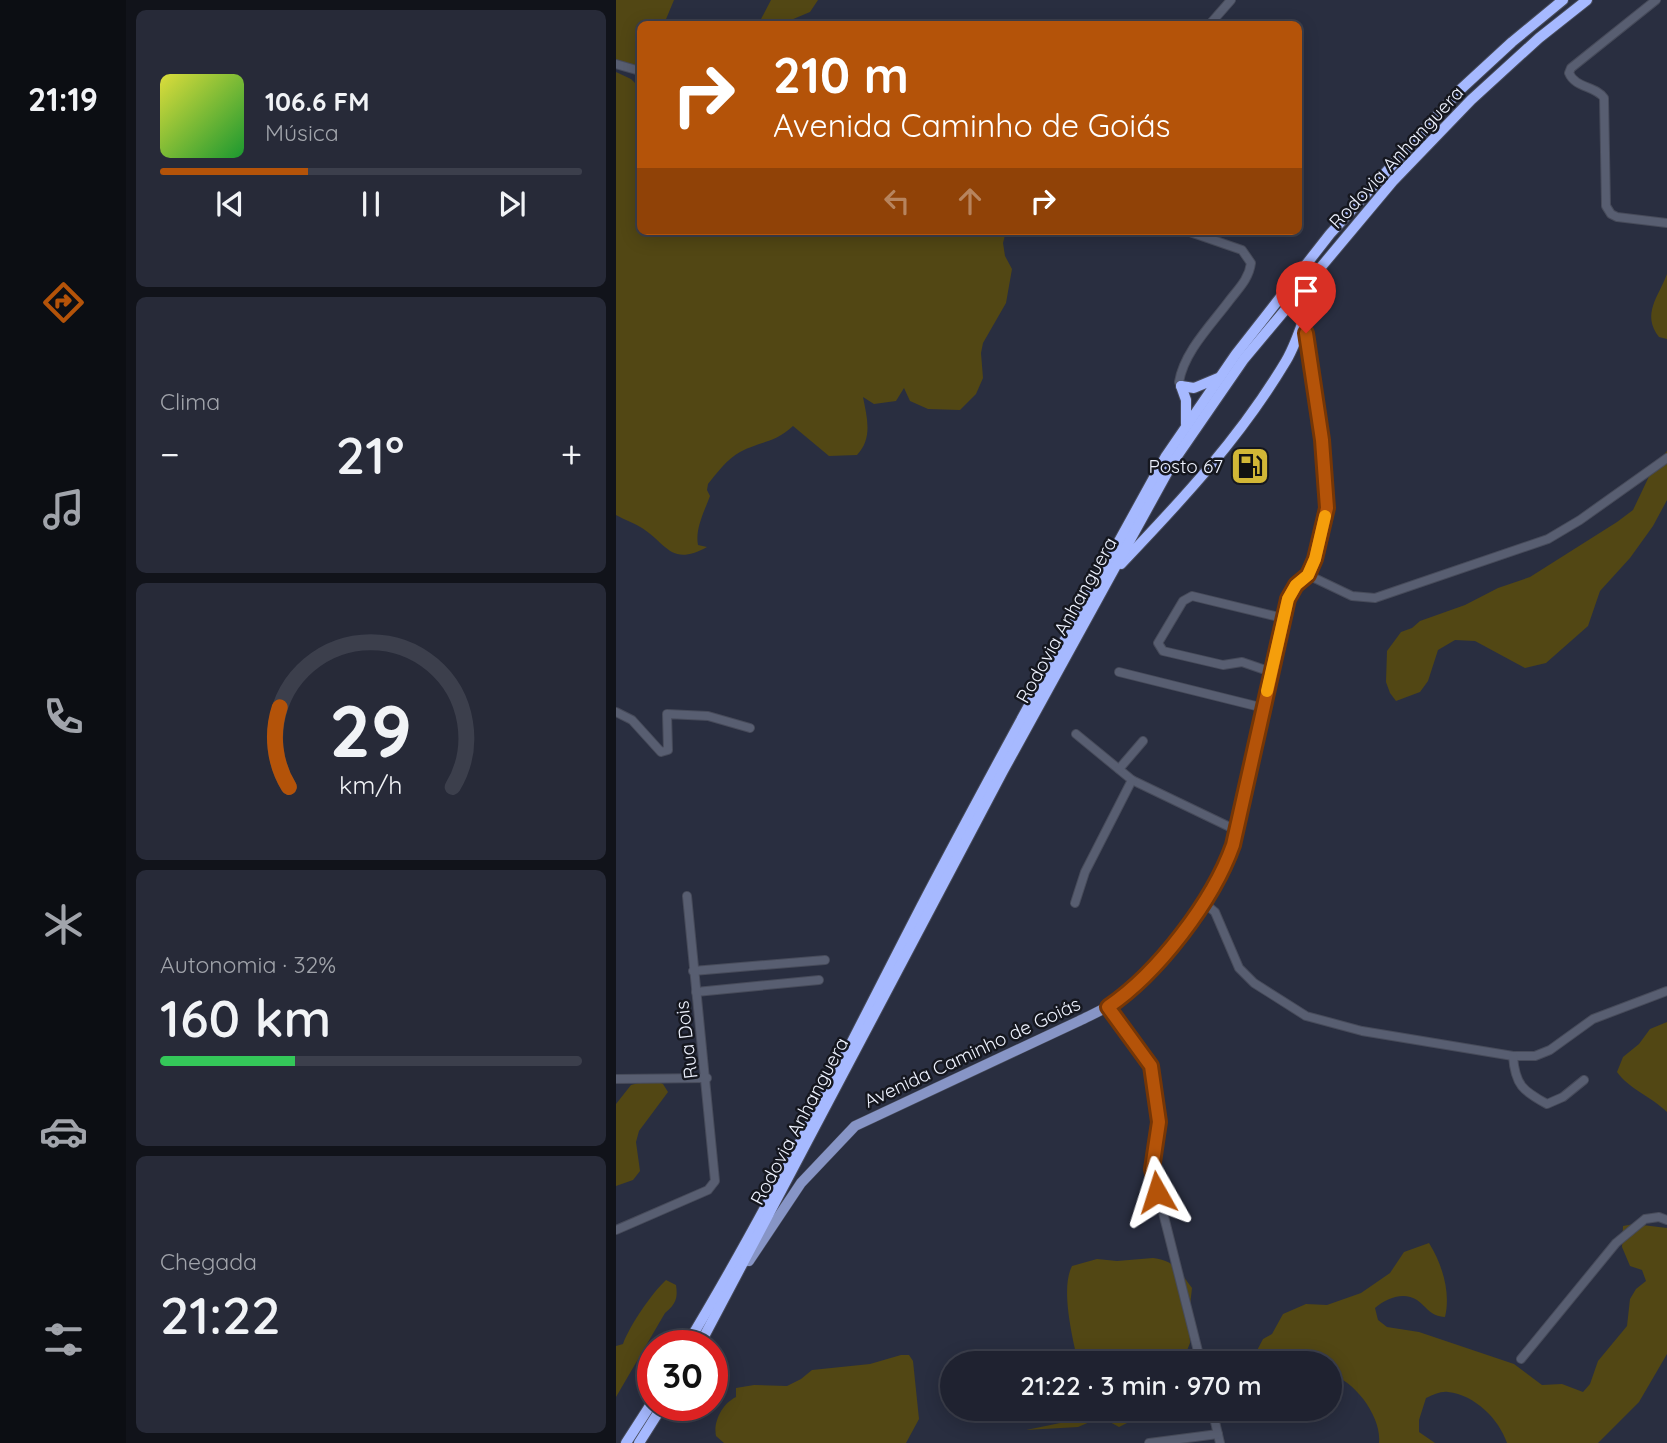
<!DOCTYPE html>
<html lang="pt">
<head>
<meta charset="utf-8">
<style>
  body { margin:0; font-family:Quicksand,sans-serif; background:#272a38; color:#f1f3f6; height:100vh; display:flex; flex-direction:column; font-size:26px; white-space:nowrap }
  * { box-sizing:border-box; margin:0 }
  p { font-size:23px; color:#a1a4ab }
  .icon { flex:none; width:38px; height:38px; fill:none; stroke:currentColor; stroke-width:2; stroke-linecap:round; stroke-linejoin:round }
  .map { position:relative; flex:1; overflow:hidden }
  .panel { display:flex; flex-direction:column; gap:10px; padding:10px; background:#11131a; width:490px }
  .panel>* { flex:none }
  .banner { position:absolute; left:21px; top:21px; width:665px; height:214px; border-radius:10px; box-shadow:0 4px 18px #0003,0 0 0 2px #3c3f4c; background:#b45309; color:#fff; overflow:hidden }
  .speed { position:absolute; left:21px; top:1330px; display:flex; gap:14px; font-size:35px; font-weight:700; text-align:center }
  .speed>* { display:grid; place-content:center; width:91px; height:91px; border-radius:50%; background:#1f2230; box-shadow:0 4px 18px #0003,0 0 0 2px #3c3f4c; line-height:1 }
  .speed .limit { border:10px solid #d22; background:#fff; color:#111 }
  .pin { position:absolute; display:grid; place-items:center; width:60px; height:60px; color:#fff; margin:-72px -30px; border-radius:50% 50% 50% 0; rotate:-45deg; box-shadow:0 0 7px #0007 }
  .pin .icon { rotate:45deg }
  .me { position:absolute; width:77px; margin:-38px; rotate:354deg; stroke-linejoin:round; filter:drop-shadow(0 0 5px #0008) }
  .turn { display:flex; align-items:center; gap:24px; height:147px; padding:0 21px; font-size:32px }
  .turn .icon { width:91px; height:91px; stroke-width:2.5 }
  .turn b { display:block; font-size:49px; line-height:60px }
  .lanes { display:flex; align-items:center; height:66px; padding:0 21px; background:#0003; justify-content:center; gap:35px; direction:ltr }
  .lanes .off { opacity:.35 }
  .big { font-size:52px; font-weight:600; line-height:1.1 }
  .panel .card { flex:1; display:flex; flex-direction:column; justify-content:center; gap:10px; min-width:0; padding:0 24px; border-radius:10px; background:#272a38 }
  .panel .dial { align-items:center; gap:0 }
  .dial svg { height:182px; overflow:visible; fill:none; stroke:#3c3f4c; stroke-width:7; stroke-linecap:round; text-anchor:middle }
  .dial text { fill:#f1f3f6; stroke:none }
  .song { display:flex; align-items:center; gap:21px }
  .cover { width:84px; height:84px; border-radius:10px; background:linear-gradient(135deg,hsl(60 70% 55%),hsl(130 70% 35%)) }
  .played { height:7px; border-radius:4px; background:linear-gradient(90deg,#b45309 35%,#3c3f4c 35%) }
  .keys { display:flex; justify-content:space-around; direction:ltr }
  .heat { display:flex; justify-content:space-between; align-items:center; font-size:38px; direction:ltr }
  .charge { height:10px; border-radius:5px; background:linear-gradient(90deg,#34c759 32%,#3c3f4c 0) }
  .trip { position:absolute; left:324px; top:1351px; width:402px; height:70px; border-radius:35px; background:#1f2230; box-shadow:0 4px 18px #0003,0 0 0 2px #3c3f4c; font-weight:600; line-height:70px; text-align:center }
  main { display:flex; flex:1; min-height:0 }
  .tab-bar { display:flex; flex-direction:column; width:126px; justify-content:space-around; align-items:center; background:#0c0e13; color:#a1a4ab }
  .tab-bar .icon { width:49px; height:49px }
  .tab-bar .selected { color:#b45309 }
  .tab-bar b { font-size:32px; color:#f1f3f6 }
  .map>svg:first-child { display:block }
</style>
</head>
<body>
<main>
<nav class="tab-bar">
<b>21:19</b>
<svg class="icon selected" aria-label="directions" viewBox="0 0 24 24"><path d="M12 3l9 9-9 9-9-9zM9 14v-3h6M13 9l2 2-2 2"/></svg>
<svg class="icon" aria-label="music" viewBox="0 0 24 24"><path d="M9 18V5l10-2v13"/><circle cx="6" cy="18" r="3"/><circle cx="16" cy="16" r="3"/></svg>
<svg class="icon" aria-label="phone" viewBox="0 0 24 24"><path d="M5 4h4l2 5-3 2q2 4 5 5l2-3 5 2v4C11 20 4 13 5 4z"/></svg>
<svg class="icon" aria-label="climate" viewBox="0 0 24 24"><path d="M12 3v18M4 7l16 10M4 17L20 7"/></svg>
<svg class="icon" aria-label="car" viewBox="0 0 24 24"><path d="M5 17H2v-5l4-1 3-4h7l3 4 3 1v5h-3M9 17h6M6 11h13"/><circle cx="7" cy="17" r="2"/><circle cx="17" cy="17" r="2"/></svg>
<svg class="icon" aria-label="filters" viewBox="0 0 24 24"><path d="M4 7h16M4 17h16"/><circle cx="9" cy="7" r="2"/><circle cx="15" cy="17" r="2"/></svg>
</nav>
<section class="panel">
<div class="card">
<div class="song"><i class="cover"></i><div><b>106.6 FM</b><p>Música</p></div></div>
<div class="played"></div>
<div class="keys"><svg class="icon" aria-label="previous" viewBox="0 0 24 24"><path d="M18 5L8 12l10 7zM5 5v14"/></svg><svg class="icon" aria-label="pause" viewBox="0 0 24 24"><path d="M8 5v14M16 5v14"/></svg><svg class="icon" aria-label="next" viewBox="0 0 24 24"><path d="M6 5l10 7-10 7zM19 5v14"/></svg></div>
</div>
<div class="card"><p>Clima</p>
<div class="heat"><a>−</a><b class="big">21°</b><a>+</a></div>
</div>
<div class="card dial"><svg viewBox="0 0 100 80">
<path d="M14 69A42 42 0 1 1 86 69"/>
<path d="M14 69A42 42 0 0 1 10 34" stroke="#b45309"/>
<text x="50" y="56" font-size="32" font-weight="700">29</text>
<text x="50" y="72" font-size="11">km/h</text>
</svg></div>
<div class="card"><p>Autonomia · 32%</p><b class="big">160 km</b><div class="charge"></div></div>
<div class="card"><p>Chegada</p><b class="big">21:22</b></div>
</section>
<div class="map">
<svg width="1051" height="1443" viewBox="0 0 1051 1443">
  <rect width="100%" height="100%" fill="#292e40"/>
  <g fill="#524714">
    <polygon points="0,0 58,0 48,24 24,24 24,65 0,64"/>
    <polygon points="155,0 202,0 194,12 175,20 173,24 145,24 144,21"/>
    <path d="M0,72l15,7 9,9v143h366l-3,12 2,13 7,13 -6,34 -23,40 -2,10 2,25 -7,16 -16,16 -32,-1 -18,-8 -6,-13 -8,13 -22,3 -11,-7c4,21 10,41 -6,58l-28,1 -36,-30c-18,17 -32,15 -53,26 -13,7 -23,21 -32,32l-1,6 3,6c-6,16 -15,33 -12,49l9,2c-36,20 -40,-3 -65,-19 -8,-5 -17,-8 -26,-13z"/>
    <path d="M1051,274v65l-8,-2c-18,-23 0,-41 8,-63z"/>
    <polygon points="1051,451 1051,500 1037,526 1014,558 984,591 972,626 930,663 909,668 859,641 839,640 822,650 812,681 804,692 780,701 774,693 770,682 771,651 785,632 796,628 804,621 849,605 882,588 914,577 1001,522 1017,510 1037,468"/>
    <path d="M1051,1022v90c-15,-15 -38,-23 -50,-40l6,-15 16,-13 11,-15z"/>
    <polygon points="37,1079 47,1084 52,1092 23,1131 20,1142 24,1171 17,1180 0,1186 0,1104 15,1085"/>
    <path d="M1018,1224l33,4v126l-28,48 -41,41h-91c-8,-24 -32,-48 -59,-51 -7,-1 -15,3 -22,6l-7,22v12l16,11h-56c3,-26 -24,-62 -49,-69v-11h-78v-3l11,-21 9,-5 11,-20 23,-10 21,1 34,-12 29,-20 14,-21 25,-9c13,21 22,49 16,74 -15,-1 -17,-9 -28,-17 -14,-9 -32,-1 -42,8l3,12 9,7 32,5 95,32 28,21 20,-1 21,8 7,-8 8,-23 29,-35 3,-27 6,-10 10,-8 -4,-11 -12,-4 -8,-19 1,-21z"/>
    <path d="M537,1258c21,2 27,14 39,30l-3,27 1,28 -8,20h-104c-5,-24 -18,-74 -6,-97l25,-7 20,2z"/>
    <path d="M50,1280l10,5c2,13 0,19 -11,28l-49,84v-51l7,-2c7,-19 29,-51 43,-64z"/>
    <path d="M285,1355h8l4,6 6,58 -13,24h-182l-8,-7c-3,-15 7,-33 20,-39v-9l18,-3 33,1 14,-7 11,-9 58,-6z"/>
    <polygon points="463,1409 550,1409 544,1419 536,1421 519,1419 503,1427 492,1421 481,1419 462,1427 410,1430 454,1421 460,1417"/>
  </g>
  <g fill="none" stroke-linecap="round" stroke-linejoin="round">
    <g stroke="#474b5a" stroke-width="10">
      <g id="minor">
        <path d="M1040,0l-85,68 -2,5c6,15 27,13 35,25l2,108 5,8 6,3 50,6"/>
        <polyline points="594,24 615,0"/>
        <polyline points="0,64 24,71"/>
        <path d="M565,386l-2,-4c5,-30 32,-57 50,-81 9,-12 20,-22 22,-38l-9,-13 -55,-19"/>
        <polyline points="692,575 736,596 759,598 932,539 964,520 1051,458"/>
        <polyline points="503,672 648,708"/>
        <polyline points="655,672 626,662 607,665 547,651 542,643 567,601 576,596 667,618"/>
        <polyline points="0,712 16,720 45,752 52,750 51,714 92,716 134,728"/>
        <polyline points="460,734 516,780 620,830"/>
        <polyline points="503,769 527,741"/>
        <polyline points="587,902 599,912 623,968 638,983 690,1016 746,1031 897,1056 919,1056 934,1050 977,1019 1051,991"/>
        <polyline points="459,903 469,872 516,780"/>
        <polyline points="77,971 209,960"/>
        <polyline points="80,992 203,980"/>
        <polyline points="493,1007 535,1067 543,1122 536,1169 585,1363"/>
        <path d="M897,1056c2,29 10,35 34,48l16,-7 21,-17"/>
        <polyline points="0,1079 91,1078"/>
        <polyline points="0,1230 92,1190 99,1181 71,896"/>
        <polyline points="905,1359 1000,1243 1029,1219 1043,1217 1051,1220"/>
        <polyline points="596,1409 604,1443"/>
        <polyline points="533,1443 602,1434"/>
      </g>
    </g>
    <g stroke="#474b5a" stroke-width="11">
      <path id="major" d="M133,1261l52,-78 54,-57 224,-105c16,-8 33,-15 47,-26 40,-31 90,-103 107,-150l55,-246 8,-14 12,-10 7,-15 12,-52 -5,-68 -19,-120"/>
    </g>
    <g stroke="#474b5a" stroke-width="12">
      <g id="highway">
        <polyline points="565,386 578,388 602,378"/>
        <polyline points="565,386 570,400 570,424"/>
        <path d="M505,564c61,-64 119,-126 165,-203 16,-27 21,-60 36,-89"/>
        <path d="M70,1346c86,-142 159,-292 235,-439 79,-151 162,-301 245,-451l70,-102 94,-120 131,-145 51,-47 51,-42"/>
        <polyline points="83,1346 387,771 557,462 628,359 777,181 855,100 923,38 971,0"/>
        <polyline points="10,1443 37,1401"/>
        <polyline points="23,1443 47,1405"/>
      </g>
    </g>
    <use href="#minor" stroke="#585e71" stroke-width="8"/>
    <use href="#major" stroke="#8795c6" stroke-width="10"/>
    <use href="#highway" stroke="#a6b9ff" stroke-width="10"/>
  </g>
  <g fill="none" stroke-linecap="round" stroke-linejoin="round">
    <g stroke="#753606" stroke-width="18">
      <path id="route" d="M541,1192l-5,-23 7,-47 -8,-56 -43,-59c50,-34 105,-106 125,-162l55,-246 8,-14 12,-10 7,-16 12,-51 -5,-68 -16,-107"/>
    </g>
    <use href="#route" stroke="#b45309" stroke-width="12"/>
    <polyline stroke="#f59e0b" stroke-width="12" points="651,691 672,599 680,585 692,575 699,559 709,516"/>
  </g>
  <defs>
    <g id="fuel-square" transform="scale(2.0125)"><rect x="-9" y="-9" width="18" height="18" rx="4" fill="#d2b736" stroke="#15171f"/><path d="M-5.5-6h7V0h2V4h1.3V-2.5L3-4.5l.8-.8L6-3V5H2.5V1h-1V6h-7ZM-4.2-4.7v3.2H.2V-4.7Z" fill="#111"/></g>
  </defs>
  <g fill-rule="evenodd">
    <use href="#fuel-square" x="634" y="466"/>
  </g>
  <g text-anchor="middle" stroke-width="5" stroke-linejoin="round" paint-order="stroke">
    <g font-size="19" fill="#eff3ff" stroke="#15171f">
      <text transform="translate(780 157) rotate(-47)" y="7">Rodovia Anhanguera</text>
      <text transform="translate(450 620) rotate(-61)" y="7">Rodovia Anhanguera</text>
      <text transform="translate(70 1040) rotate(-97)" y="7">Rua Dois</text>
      <text transform="translate(356 1052) rotate(-25)" y="7">Avenida Caminho de Goiás</text>
      <text transform="translate(183 1121) rotate(-62)" y="7">Rodovia Anhanguera</text>
    </g>
    <g font-size="19" fill="#eff3ff" stroke="#15171f" text-anchor="end">
      <text x="607" y="473">Posto 67</text>
    </g>
  </g>
</svg>
<div class="speed"><div class="limit">30</div></div>
<div class="pin" style="left:690px;top:333px;background:#d93025"><svg class="icon" aria-label="arrive" viewBox="0 0 24 24"><path d="M6 21V4h12l-3 4 3 4H6"/></svg></div>
<svg class="me" style="left:541px;top:1192px" viewBox="-20 -20 40 40"><path d="M0-17L14 15 0 8-14 15z" fill="#b45309" stroke="#fff" stroke-width="4"/></svg>
<div class="trip">21:22 · 3 min · 970 m</div>
<div class="banner">
<div class="turn"><svg class="icon" aria-label="right" viewBox="0 0 24 24"><path d="M7 20v-9h11M14 6l5 5-5 5"/></svg><div><b>210 m</b>Avenida Caminho de Goiás</div></div>
<div class="lanes"><svg class="icon off" aria-label="left" viewBox="0 0 24 24"><path d="M17 20v-9H6M10 6l-5 5 5 5"/></svg><svg class="icon off" aria-label="ahead" viewBox="0 0 24 24"><path d="M12 20V5M6 11l6-6 6 6"/></svg><svg class="icon" aria-label="right" viewBox="0 0 24 24"><path d="M7 20v-9h11M14 6l5 5-5 5"/></svg></div>
</div>
</div>
</main>
</body>
</html>
